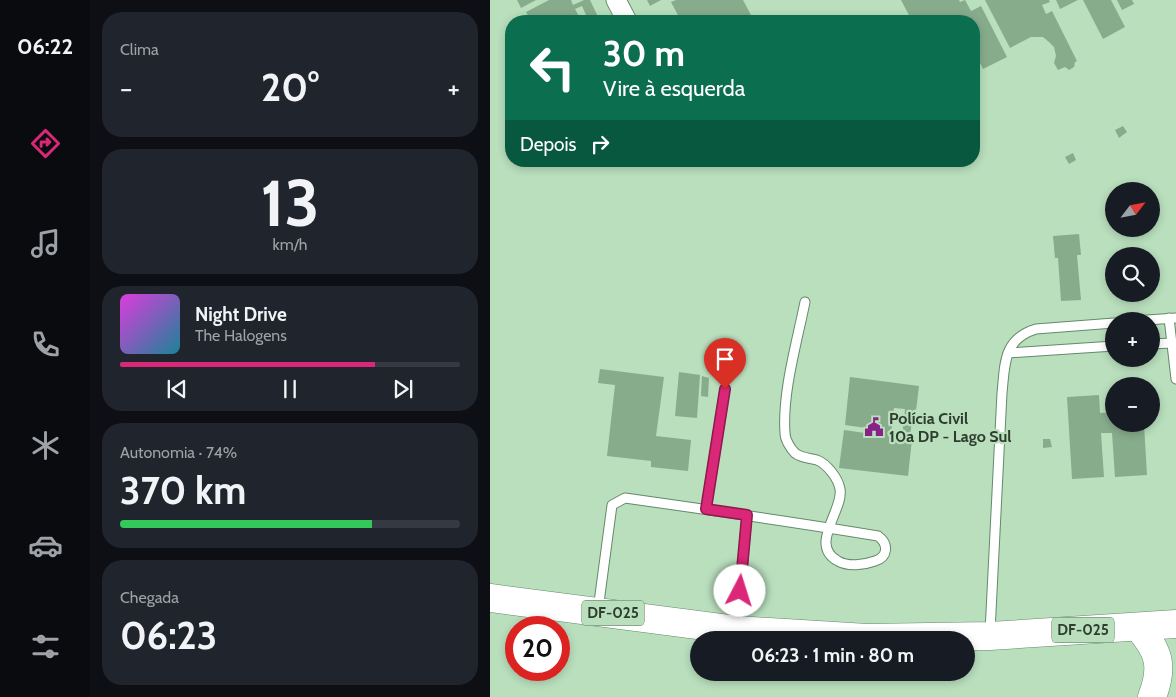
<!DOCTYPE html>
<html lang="pt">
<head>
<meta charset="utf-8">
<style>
  body { margin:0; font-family:Cabin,sans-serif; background:#20242c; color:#f1f3f6; height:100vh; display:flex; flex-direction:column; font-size:19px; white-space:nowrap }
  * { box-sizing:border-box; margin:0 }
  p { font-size:16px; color:#9ea1a6 }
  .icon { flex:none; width:28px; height:28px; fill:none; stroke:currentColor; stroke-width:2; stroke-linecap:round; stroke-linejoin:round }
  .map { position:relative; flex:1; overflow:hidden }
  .drawer { display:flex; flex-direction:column; gap:12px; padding:12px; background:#0d0f14; width:400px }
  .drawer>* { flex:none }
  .guide { position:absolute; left:15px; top:15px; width:475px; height:152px; border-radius:20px; box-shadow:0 2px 8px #0003; background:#0b6e4f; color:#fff; overflow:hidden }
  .needle { width:32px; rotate:58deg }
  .tools { position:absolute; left:615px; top:182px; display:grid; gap:10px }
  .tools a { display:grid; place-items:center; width:55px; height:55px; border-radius:50%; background:#171b24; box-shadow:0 2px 8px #0003; font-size:25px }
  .speed { position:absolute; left:15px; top:616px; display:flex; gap:10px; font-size:25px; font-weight:700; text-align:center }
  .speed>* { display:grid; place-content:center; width:65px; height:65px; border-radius:50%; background:#171b24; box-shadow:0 2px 8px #0003; line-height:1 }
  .speed .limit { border:8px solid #d22; background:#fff; color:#111 }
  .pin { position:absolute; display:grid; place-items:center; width:42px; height:42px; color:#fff; margin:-51px -21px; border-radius:50% 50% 50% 0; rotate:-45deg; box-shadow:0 0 5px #0007 }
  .pin .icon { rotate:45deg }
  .me { position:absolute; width:55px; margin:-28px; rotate:5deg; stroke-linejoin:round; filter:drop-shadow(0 0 4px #0008) }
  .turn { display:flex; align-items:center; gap:18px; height:105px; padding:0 15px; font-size:22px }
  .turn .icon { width:65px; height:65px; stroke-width:2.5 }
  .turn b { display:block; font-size:35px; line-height:42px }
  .then { display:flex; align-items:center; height:48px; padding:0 15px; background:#0003; gap:10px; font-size:19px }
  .big { font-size:38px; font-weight:700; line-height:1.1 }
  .drawer .widget { flex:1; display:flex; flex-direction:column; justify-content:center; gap:8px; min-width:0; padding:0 18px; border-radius:20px; background:#20242c }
  .drawer .dial { align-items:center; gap:0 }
  .dial b { font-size:65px; line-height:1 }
  .song { display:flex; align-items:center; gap:15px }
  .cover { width:60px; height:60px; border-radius:8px; background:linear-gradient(135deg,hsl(300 70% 55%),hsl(190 70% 35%)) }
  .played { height:5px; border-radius:2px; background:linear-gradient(90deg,#db2777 75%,#363941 75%) }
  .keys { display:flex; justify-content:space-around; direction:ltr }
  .heat { display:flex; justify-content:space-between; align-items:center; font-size:28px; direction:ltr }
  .charge { height:8px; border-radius:4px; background:linear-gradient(90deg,#34c759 74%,#363941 0) }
  .trip { position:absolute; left:200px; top:631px; width:285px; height:50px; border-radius:25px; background:#171b24; box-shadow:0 2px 8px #0003; font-weight:700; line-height:50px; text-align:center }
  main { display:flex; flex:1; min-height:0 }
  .tabs { display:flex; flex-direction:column; width:90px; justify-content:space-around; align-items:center; background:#090b0e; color:#9ea1a6 }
  .tabs .icon { width:35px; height:35px }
  .tabs .on { color:#db2777 }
  .tabs b { font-size:22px; color:#f1f3f6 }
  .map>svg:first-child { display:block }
</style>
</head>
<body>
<main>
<nav class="tabs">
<b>06:22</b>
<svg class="icon on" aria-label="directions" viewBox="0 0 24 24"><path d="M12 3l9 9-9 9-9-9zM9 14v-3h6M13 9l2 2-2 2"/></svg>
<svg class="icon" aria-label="music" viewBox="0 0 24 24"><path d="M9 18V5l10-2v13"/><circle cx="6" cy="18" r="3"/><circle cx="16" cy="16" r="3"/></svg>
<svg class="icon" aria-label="phone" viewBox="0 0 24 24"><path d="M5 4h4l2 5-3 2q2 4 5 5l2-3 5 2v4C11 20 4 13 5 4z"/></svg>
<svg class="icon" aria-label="climate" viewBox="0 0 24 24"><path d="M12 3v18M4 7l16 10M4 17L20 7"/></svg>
<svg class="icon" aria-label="car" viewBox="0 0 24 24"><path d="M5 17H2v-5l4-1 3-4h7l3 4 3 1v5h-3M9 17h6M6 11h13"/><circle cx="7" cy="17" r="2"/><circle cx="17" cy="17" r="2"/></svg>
<svg class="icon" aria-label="filters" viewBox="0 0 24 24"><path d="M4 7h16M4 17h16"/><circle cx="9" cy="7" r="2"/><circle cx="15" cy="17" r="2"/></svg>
</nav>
<section class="drawer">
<div class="widget"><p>Clima</p>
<div class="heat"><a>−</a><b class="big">20°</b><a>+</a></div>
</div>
<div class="widget dial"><b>13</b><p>km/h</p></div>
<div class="widget">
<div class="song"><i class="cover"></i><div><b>Night Drive</b><p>The Halogens</p></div></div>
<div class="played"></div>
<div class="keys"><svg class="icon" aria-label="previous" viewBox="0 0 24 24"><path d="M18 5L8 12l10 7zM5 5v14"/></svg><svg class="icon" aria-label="pause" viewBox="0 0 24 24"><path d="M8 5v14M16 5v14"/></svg><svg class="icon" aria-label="next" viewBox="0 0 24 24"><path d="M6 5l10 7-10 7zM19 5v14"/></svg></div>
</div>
<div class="widget"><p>Autonomia · 74%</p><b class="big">370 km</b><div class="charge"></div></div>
<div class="widget"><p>Chegada</p><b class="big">06:23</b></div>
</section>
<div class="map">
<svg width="686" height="697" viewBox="0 0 686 697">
  <rect width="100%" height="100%" fill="#b9dfbd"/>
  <g fill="#87ac8c" fill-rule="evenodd">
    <polygon points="27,0 46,0 31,8"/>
    <path d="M59,0h22l2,5 11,-5h6l10,21h-38l-3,-6 -10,4 1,2h-19l-5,-9zM92,6l4,9 -6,3 -5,-9z"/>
    <polygon points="157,0 171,0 160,6"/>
    <polygon points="186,0 253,0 262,17 253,21 207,21 204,15 191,21 181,2"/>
    <polygon points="411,0 469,0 470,2 475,0 481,11 491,6 517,57 493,69 484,51 484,21 422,21"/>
    <polygon points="495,0 559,0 560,2 552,5 556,14 562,11 587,61 585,62 584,67 579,70 575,67 568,70 564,63 566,56 564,47 559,42 553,37 541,37 520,48"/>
    <polygon points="566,0 588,0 570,9"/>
    <polygon points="593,0 621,0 635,27 613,39"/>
    <polygon points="627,0 642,0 644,4 632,10"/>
    <polygon points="633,126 637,132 629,138 625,130"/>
    <polygon points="583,153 586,160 579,164 575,157"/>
    <polygon points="589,234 591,255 587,255 591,300 571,301 568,258 565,258 563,236"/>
    <polygon points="110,369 174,377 166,436 201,440 198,471 161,467 161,461 117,456 125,385 108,383"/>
    <polygon points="189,372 210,375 207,418 185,416"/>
    <polygon points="212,376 219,378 218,397 211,396"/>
    <path d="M360,377l69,9 -3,25 -3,-1 -3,28 2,1 -4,37 -69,-8 5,-38 21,3 1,-5 -21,-3zM404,408l11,1 -3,28 -11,-1z"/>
    <polygon points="620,394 624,394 624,424 654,424 657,475 625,477 622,433 611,433 614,477 582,479 577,397 609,395 610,413 621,412"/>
    <polygon points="553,439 560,439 562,447 553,448"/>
  </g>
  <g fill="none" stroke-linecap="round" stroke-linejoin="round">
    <g stroke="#65896a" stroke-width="11">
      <g id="service">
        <polyline points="679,318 686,379"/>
        <polyline points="643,321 686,318"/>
        <polyline points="661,344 682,343"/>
        <polyline points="518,353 624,346"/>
        <polyline points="216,509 235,389"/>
        <path d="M108,610l14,-105 13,-7c85,12 169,24 253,38 11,8 10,21 -3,25 -11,4 -27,6 -37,0 -30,-16 6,-51 2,-72 -2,-11 -13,-25 -23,-29 -7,-2 -16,-2 -22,-7 -4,-4 -10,-13 -10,-20 -3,-40 12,-91 20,-131"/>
        <polyline points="247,627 257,515"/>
        <path d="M500,632l12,-239c3,-29 1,-54 34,-64l78,-6"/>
      </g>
    </g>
    <g stroke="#65896a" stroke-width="21">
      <polyline id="minor" points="126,0 137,21"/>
    </g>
    <g stroke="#65896a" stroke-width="29">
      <g id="primary">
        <polyline points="0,598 246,630 377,638 500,636 686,624"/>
        <path d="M648,627c21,24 26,39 14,70"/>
      </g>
    </g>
    <use href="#service" stroke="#fff" stroke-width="9"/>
    <use href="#minor" stroke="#fff" stroke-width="19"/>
    <use href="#primary" stroke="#fff" stroke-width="28"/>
  </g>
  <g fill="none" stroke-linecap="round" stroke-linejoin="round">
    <g stroke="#8e194d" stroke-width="12">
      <polyline id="route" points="235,389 216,509 257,515 250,591"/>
    </g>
    <use href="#route" stroke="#db2777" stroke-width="9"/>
  </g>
  <defs>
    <g id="civic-bare" transform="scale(1.5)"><path d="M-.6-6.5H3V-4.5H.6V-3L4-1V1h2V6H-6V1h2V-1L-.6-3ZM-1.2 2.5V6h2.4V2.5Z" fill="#892288" stroke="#b9dfbd" stroke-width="2.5" paint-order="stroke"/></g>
  </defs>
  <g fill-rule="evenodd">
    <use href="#civic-bare" x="384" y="427"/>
  </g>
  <g text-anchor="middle" stroke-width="4.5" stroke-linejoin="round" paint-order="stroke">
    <g fill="#b9dfbd" stroke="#586e5a" stroke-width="1">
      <rect x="92" y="600.5" width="62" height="25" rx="4"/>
      <rect x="562" y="617.5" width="62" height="25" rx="4"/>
    </g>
    <g font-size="15" font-weight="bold" fill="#2e3d2f">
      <text x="123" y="618">DF-025</text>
      <text x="593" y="635">DF-025</text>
    </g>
    <g font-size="16" font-weight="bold" fill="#2e3d2f" stroke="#b9dfbd" text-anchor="start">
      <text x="399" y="424">Polícia Civil<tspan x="399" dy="18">10a DP - Lago Sul</tspan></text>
    </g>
  </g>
</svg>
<div class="tools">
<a><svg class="needle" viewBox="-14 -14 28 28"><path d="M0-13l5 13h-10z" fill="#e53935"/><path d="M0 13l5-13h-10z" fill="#9ea1a6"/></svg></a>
<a><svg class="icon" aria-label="search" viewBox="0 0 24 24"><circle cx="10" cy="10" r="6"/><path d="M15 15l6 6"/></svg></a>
<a>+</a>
<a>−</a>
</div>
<div class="speed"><div class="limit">20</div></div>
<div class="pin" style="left:235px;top:389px;background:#d93025"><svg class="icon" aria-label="arrive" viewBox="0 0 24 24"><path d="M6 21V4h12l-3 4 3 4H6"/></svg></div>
<svg class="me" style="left:250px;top:591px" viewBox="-20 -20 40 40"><circle r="19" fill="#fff"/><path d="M0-13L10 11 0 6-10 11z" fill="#db2777"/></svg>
<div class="trip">06:23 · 1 min · 80 m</div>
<div class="guide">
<div class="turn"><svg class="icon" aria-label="left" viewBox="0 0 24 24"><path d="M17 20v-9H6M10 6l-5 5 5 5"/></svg><div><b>30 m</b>Vire à esquerda</div></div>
<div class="then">Depois<svg class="icon" aria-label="right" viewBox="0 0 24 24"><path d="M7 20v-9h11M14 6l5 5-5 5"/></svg></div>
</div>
</div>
</main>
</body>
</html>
